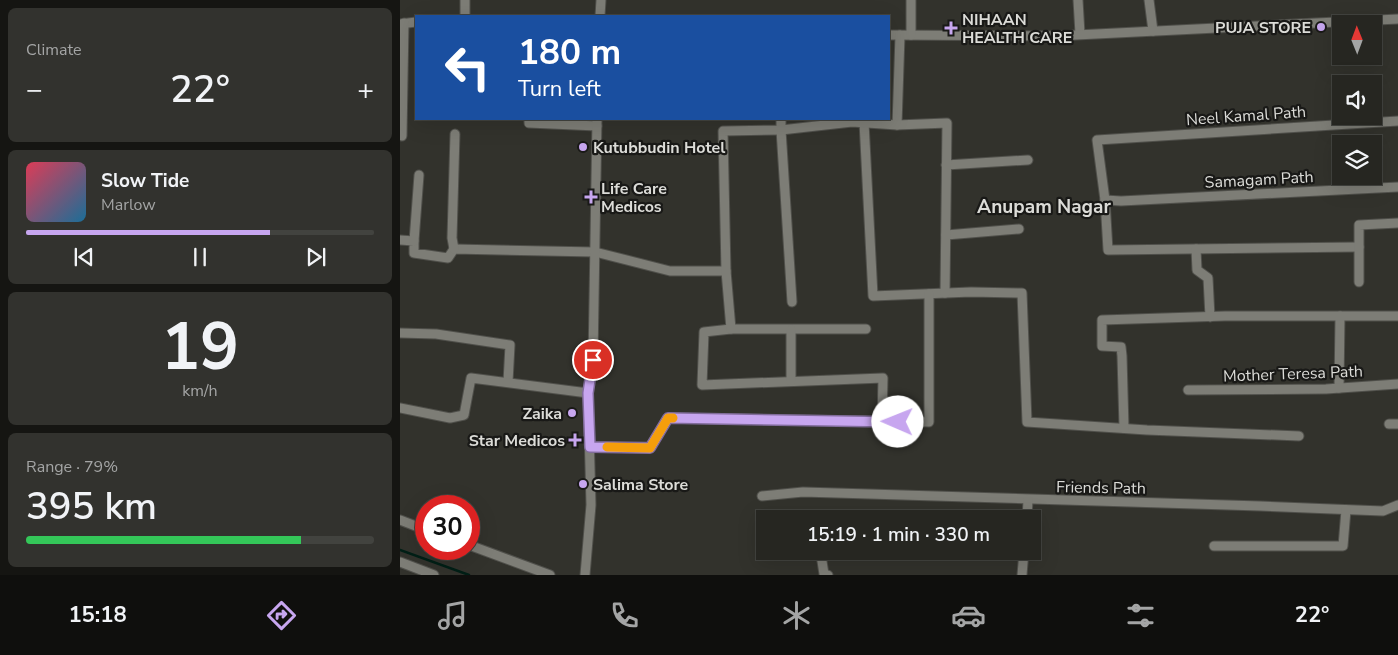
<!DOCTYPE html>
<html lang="en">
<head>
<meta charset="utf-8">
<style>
  body { margin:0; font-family:"Nunito Sans",sans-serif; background:#32322e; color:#f1f3f6; height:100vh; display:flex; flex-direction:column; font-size:19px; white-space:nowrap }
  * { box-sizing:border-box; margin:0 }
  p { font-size:16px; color:#a4a5a5 }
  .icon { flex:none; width:28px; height:28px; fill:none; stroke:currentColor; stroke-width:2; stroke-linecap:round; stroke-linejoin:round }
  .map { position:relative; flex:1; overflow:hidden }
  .drawer { display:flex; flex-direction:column; gap:8px; padding:8px; background:#151512; width:400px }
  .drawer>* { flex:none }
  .hud { position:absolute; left:15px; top:15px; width:475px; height:105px; border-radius:0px; box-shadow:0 5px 20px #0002,0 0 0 1px #42433f; background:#1a4fa0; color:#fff; overflow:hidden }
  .needle { width:32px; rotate:359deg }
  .buttons { position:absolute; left:932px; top:15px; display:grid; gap:10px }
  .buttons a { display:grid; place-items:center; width:50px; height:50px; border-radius:0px; background:#262621; box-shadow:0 5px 20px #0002,0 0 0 1px #42433f; font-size:25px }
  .speed { position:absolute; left:15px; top:495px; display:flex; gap:10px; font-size:25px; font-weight:700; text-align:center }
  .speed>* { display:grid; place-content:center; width:65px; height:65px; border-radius:50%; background:#262621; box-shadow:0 5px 20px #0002,0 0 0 1px #42433f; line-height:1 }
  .speed .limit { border:8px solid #d22; background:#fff; color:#111 }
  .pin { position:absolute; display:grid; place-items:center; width:42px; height:42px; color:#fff; margin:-21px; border:2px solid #fff; border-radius:50%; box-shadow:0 1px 5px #0007 }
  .me { position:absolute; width:55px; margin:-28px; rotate:271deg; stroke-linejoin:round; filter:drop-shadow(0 0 4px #0008) }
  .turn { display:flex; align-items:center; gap:18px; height:105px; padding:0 20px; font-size:22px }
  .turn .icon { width:65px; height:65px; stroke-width:2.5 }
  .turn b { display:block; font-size:35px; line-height:42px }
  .big { font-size:38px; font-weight:600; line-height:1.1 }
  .drawer .tile { flex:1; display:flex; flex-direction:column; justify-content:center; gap:8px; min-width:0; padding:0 18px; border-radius:8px; background:#32322e }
  .drawer .dial { align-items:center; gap:0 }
  .dial b { font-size:65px; line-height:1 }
  .song { display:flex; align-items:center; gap:15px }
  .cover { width:60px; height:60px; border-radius:8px; background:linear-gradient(135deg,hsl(350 70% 55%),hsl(200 70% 35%)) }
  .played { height:5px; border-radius:2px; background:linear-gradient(90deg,#c7a6ef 70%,#42433f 70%) }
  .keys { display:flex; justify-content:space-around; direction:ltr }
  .heat { display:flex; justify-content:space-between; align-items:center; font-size:28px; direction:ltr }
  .charge { height:8px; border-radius:4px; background:linear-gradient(90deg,#34c759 79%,#42433f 0) }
  .trip { position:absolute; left:356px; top:510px; width:285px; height:50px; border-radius:0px; background:#262621; box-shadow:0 5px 20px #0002,0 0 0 1px #42433f; font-weight:600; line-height:50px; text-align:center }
  .tabs { display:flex; height:80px; justify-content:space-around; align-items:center; background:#0f0f0d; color:#a4a5a5 }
  .tabs .icon { width:35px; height:35px }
  .tabs .active { color:#c7a6ef }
  .tabs b { font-size:22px; color:#f1f3f6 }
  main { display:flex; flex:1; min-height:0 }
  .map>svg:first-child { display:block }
</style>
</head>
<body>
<main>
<section class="drawer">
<div class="tile"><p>Climate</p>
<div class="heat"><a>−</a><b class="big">22°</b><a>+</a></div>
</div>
<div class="tile">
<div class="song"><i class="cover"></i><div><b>Slow Tide</b><p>Marlow</p></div></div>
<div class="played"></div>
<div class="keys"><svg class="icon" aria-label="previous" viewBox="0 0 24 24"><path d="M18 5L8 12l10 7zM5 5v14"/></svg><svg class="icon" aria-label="pause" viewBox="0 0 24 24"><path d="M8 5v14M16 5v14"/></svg><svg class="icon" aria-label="next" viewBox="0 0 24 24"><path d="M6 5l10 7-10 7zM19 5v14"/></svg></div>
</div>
<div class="tile dial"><b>19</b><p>km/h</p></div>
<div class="tile"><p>Range · 79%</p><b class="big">395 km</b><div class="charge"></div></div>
</section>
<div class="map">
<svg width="998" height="575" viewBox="0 0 998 575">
  <rect width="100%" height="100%" fill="#32322c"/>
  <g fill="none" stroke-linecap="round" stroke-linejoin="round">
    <polyline stroke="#001f16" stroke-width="2.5" points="0,550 69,575"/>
    <g stroke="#50504b" stroke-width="11">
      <g id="minor">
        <polyline points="678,0 680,34"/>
        <polyline points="749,0 753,31"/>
        <polyline points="65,16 65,0"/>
        <polyline points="200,16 201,0"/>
        <polyline points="0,24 16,22"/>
        <polyline points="489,35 656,36 998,19"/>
        <polyline points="511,35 511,0"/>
        <polyline points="129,119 129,123 197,126"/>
        <polyline points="381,119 381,130 392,302"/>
        <polyline points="464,122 473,296 571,292 622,293 627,422 747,430 899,436"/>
        <polyline points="497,125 500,35"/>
        <polyline points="2,136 4,23"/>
        <polyline points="546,165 628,160"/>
        <polyline points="705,200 697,140 998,121"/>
        <polyline points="546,235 619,229"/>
        <polyline points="0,240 14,241 14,253 48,258 54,249 195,252 270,271 326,271"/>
        <polyline points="14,241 19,175"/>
        <polyline points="959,247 708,250 705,200 721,201 998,187"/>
        <polyline points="54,249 52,238 55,134"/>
        <polyline points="796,249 797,270 808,278 810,317"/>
        <polyline points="959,282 959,225 998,223"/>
        <polyline points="331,329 304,332 302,385 483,378 482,422"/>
        <polyline points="466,329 331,329 326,271 323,131 381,130 452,122 497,125 547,123 545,293"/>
        <polyline points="391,330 391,381"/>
        <polyline points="0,333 36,334 110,345 108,382"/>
        <polyline points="939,388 940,316"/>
        <polyline points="788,390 926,389 998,384"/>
        <polyline points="0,408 50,418 64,415 71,378 188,393"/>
        <polyline points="989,424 998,424"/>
        <polyline points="724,428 722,356 721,347 702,346 702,320 825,316 998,316"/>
        <polyline points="190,447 250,447 268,418 529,422 529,294"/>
        <polyline points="362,496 403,492 860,506 957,510 983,511 998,505"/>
        <polyline points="627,519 628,500"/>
        <polyline points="0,520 26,530"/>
        <polyline points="69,545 150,575"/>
        <polyline points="814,546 943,546 946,510"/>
        <polyline points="421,555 424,574 428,575"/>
        <polyline points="0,562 34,575"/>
        <polyline points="185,575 191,505 188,393 193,360 197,119"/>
        <polyline points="622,575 624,551"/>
      </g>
    </g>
    <use href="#minor" stroke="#7d7d76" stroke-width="9"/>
  </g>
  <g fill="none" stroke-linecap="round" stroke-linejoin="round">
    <g stroke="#816c9b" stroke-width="12">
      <polyline id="route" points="193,360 188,393 190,447 250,448 268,418 498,422"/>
    </g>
    <use href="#route" stroke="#c7a6ef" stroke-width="9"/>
    <polyline stroke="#f59e0b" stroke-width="9" points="207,447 250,448 268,418 273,418"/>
  </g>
  <g fill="#c7a6ef" stroke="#191917" stroke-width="2">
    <circle cx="921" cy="27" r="5"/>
    <path d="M548.5 20.5h5v5h5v5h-5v5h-5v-5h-5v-5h5z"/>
    <circle cx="183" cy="147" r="5"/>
    <path d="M188.5 189.5h5v5h5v5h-5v5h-5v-5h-5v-5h5z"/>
    <circle cx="172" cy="413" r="5"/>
    <path d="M172.5 432.5h5v5h5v5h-5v5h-5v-5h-5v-5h5z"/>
    <circle cx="183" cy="484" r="5"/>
  </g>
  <g text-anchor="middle" stroke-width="4.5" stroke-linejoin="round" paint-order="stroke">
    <g font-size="16" font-weight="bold" fill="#dcdcd8" stroke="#191917" text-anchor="start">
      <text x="562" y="25">NIHAAN<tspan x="562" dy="18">HEALTH CARE</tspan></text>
      <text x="911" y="33" text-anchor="end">PUJA STORE</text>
      <text x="193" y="153">Kutubbudin Hotel</text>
      <text x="201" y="194">Life Care<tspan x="201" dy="18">Medicos</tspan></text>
      <text x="162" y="419" text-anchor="end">Zaika</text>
      <text x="165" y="446" text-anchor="end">Star Medicos</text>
      <text x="193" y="490">Salima Store</text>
    </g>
    <g font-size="16" fill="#dcdcd8" stroke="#191917">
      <text transform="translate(846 115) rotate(-4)" y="6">Neel Kamal Path</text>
      <text transform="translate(859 179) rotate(-3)" y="6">Samagam Path</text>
      <text transform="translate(893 373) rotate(-2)" y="6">Mother Teresa Path</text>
      <text transform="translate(701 487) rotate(1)" y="6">Friends Path</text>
    </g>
    <g font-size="19" font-weight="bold" fill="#dcdcd8" stroke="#191917">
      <text x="644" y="213">Anupam Nagar</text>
    </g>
  </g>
</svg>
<div class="buttons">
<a><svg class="needle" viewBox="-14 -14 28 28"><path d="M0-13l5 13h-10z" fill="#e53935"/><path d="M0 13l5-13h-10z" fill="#a4a5a5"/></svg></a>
<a><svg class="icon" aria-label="sound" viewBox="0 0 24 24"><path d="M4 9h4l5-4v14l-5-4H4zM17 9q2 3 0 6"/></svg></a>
<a><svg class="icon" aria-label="layers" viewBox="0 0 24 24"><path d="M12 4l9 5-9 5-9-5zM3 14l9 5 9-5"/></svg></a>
</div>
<div class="speed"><div class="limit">30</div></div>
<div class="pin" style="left:193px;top:360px;background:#d93025"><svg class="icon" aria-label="arrive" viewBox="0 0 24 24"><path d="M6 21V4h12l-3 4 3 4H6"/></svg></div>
<svg class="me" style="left:498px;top:422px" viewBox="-20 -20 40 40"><circle r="19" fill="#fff"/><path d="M0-13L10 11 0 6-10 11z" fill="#c7a6ef"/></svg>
<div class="trip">15:19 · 1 min · 330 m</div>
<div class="hud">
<div class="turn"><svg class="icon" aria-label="left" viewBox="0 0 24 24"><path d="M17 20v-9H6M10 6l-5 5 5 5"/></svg><div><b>180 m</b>Turn left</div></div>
</div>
</div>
</main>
<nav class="tabs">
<b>15:18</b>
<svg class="icon active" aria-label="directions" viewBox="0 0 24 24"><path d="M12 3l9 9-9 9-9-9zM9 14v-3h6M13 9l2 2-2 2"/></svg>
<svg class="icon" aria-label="music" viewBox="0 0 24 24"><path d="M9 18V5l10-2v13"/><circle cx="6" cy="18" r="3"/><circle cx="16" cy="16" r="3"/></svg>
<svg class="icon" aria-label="phone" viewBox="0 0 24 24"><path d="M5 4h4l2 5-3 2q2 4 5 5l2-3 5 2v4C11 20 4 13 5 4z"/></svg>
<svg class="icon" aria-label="climate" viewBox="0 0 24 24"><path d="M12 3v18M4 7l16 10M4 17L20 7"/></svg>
<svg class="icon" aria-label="car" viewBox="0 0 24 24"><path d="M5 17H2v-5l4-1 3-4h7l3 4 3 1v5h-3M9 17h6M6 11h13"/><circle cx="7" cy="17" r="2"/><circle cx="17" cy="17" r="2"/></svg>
<svg class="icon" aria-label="filters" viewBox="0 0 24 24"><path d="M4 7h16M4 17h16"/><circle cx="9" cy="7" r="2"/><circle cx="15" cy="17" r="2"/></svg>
<b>22°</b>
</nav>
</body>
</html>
